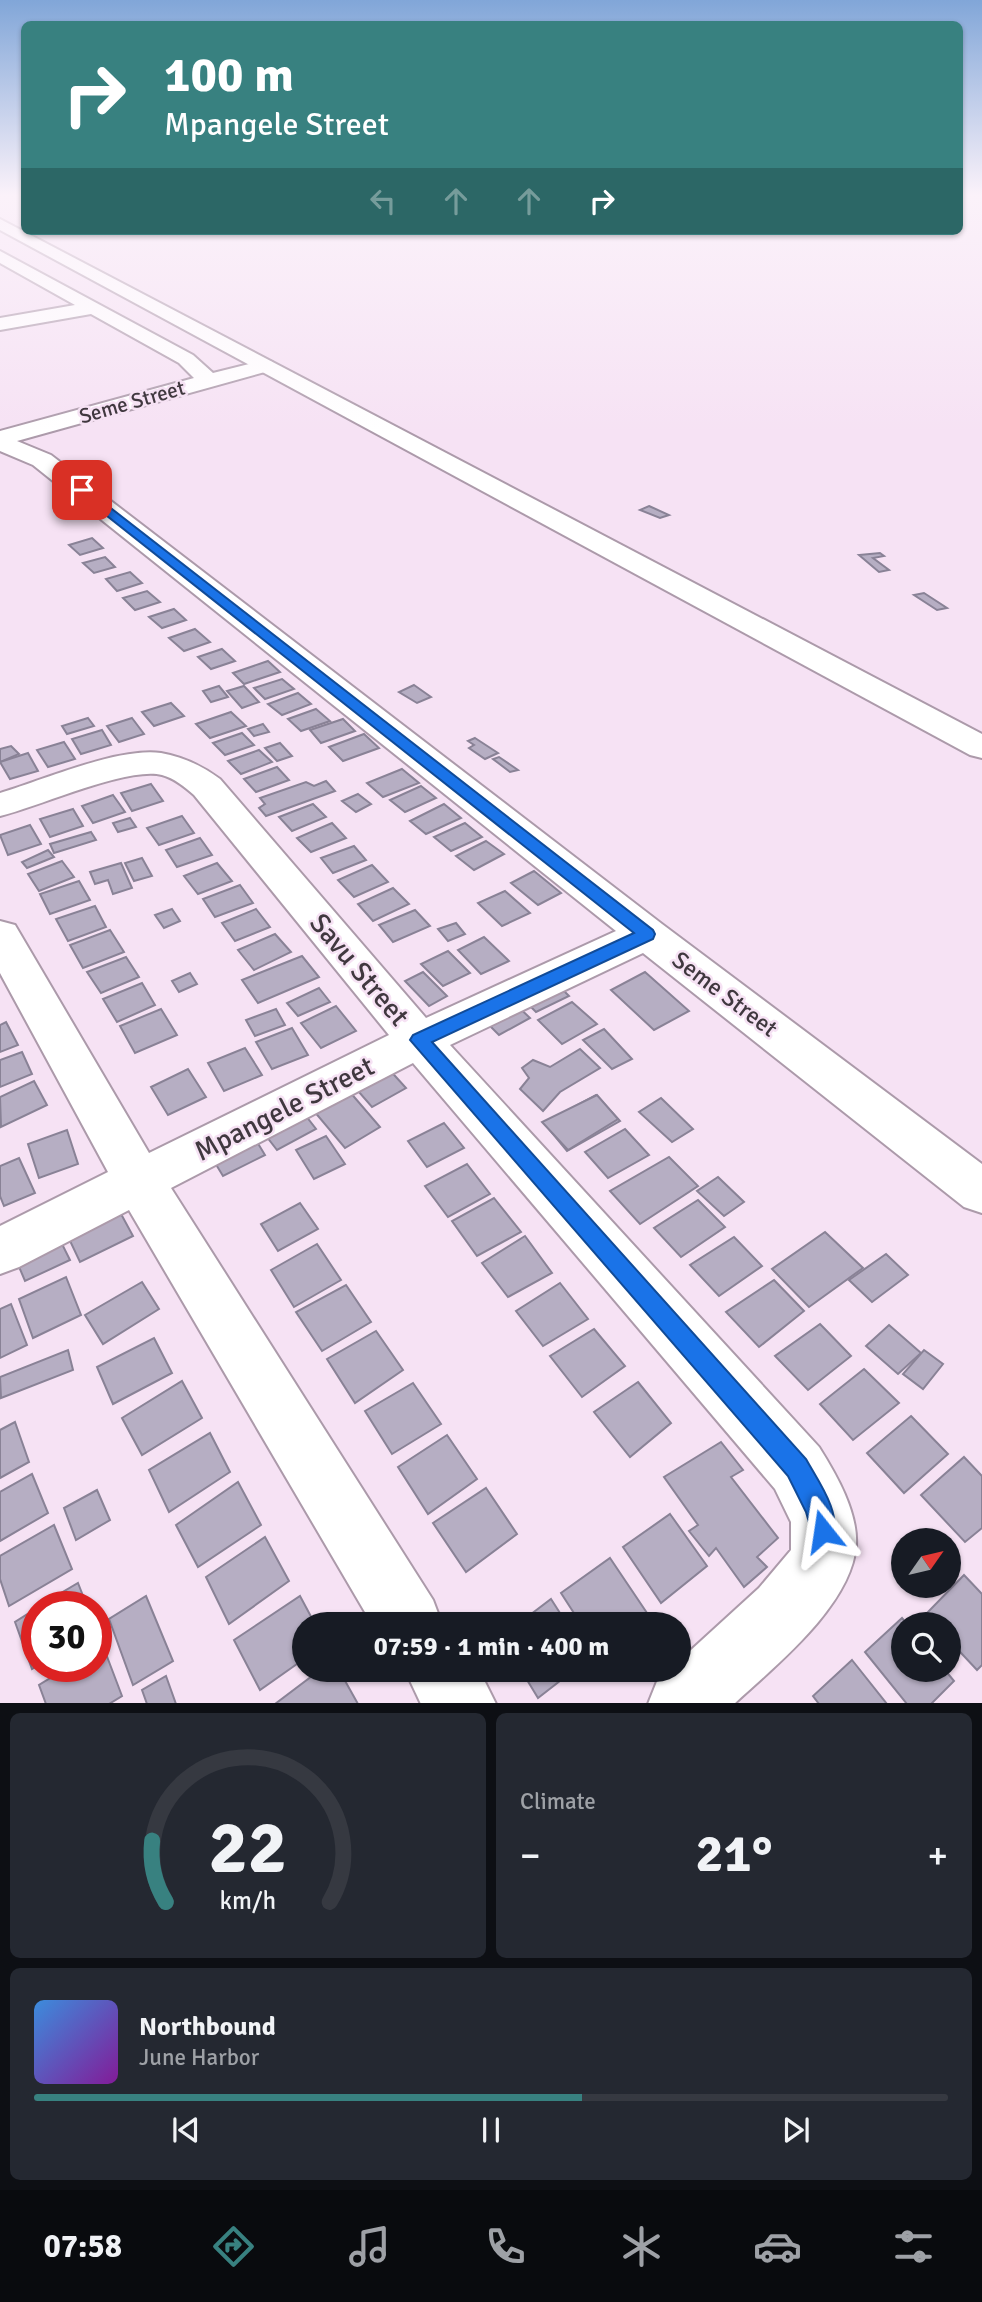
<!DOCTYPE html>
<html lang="en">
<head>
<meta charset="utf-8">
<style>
  body { margin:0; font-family:Signika,sans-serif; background:#242831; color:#f1f3f6; height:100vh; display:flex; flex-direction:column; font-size:26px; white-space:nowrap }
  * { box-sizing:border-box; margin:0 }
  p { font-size:23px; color:#9ea1a6 }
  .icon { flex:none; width:38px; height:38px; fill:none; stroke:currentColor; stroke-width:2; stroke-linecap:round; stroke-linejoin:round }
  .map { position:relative; height:1703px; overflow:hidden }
  .panel { display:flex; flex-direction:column; gap:10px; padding:10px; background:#0d0f14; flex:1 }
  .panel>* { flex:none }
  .top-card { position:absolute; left:21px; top:21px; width:942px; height:214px; border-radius:10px; box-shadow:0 2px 5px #0004; background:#388180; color:#fff; overflow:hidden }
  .needle { width:46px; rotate:56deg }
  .controls { position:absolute; left:891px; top:1528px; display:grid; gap:14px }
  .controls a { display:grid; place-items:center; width:70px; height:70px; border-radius:50%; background:#171b24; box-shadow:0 2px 5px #0004; font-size:35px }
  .speed { position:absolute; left:21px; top:1591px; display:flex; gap:14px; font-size:35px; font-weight:700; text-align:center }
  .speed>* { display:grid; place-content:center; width:91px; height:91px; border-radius:50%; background:#171b24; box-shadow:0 2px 5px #0004; line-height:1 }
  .speed .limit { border:10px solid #d22; background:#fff; color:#111 }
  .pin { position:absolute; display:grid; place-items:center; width:60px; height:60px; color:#fff; margin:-30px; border-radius:14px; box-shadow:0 4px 10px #0006 }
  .me { position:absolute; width:77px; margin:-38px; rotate:345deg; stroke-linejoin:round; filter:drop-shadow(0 0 5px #0008) }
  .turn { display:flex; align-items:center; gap:24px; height:147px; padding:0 28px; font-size:32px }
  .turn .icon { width:91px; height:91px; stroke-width:2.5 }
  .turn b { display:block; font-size:49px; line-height:60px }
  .lanes { display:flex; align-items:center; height:66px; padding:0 28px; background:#0003; justify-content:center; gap:35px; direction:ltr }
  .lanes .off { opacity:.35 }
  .big { font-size:52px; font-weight:800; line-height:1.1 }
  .panel .widget { flex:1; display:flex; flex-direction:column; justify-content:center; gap:10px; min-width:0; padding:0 24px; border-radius:10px; background:#242831 }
  .panel .dial { align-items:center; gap:0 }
  .dial svg { height:182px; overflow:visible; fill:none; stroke:#363941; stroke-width:7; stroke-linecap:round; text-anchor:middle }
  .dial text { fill:#f1f3f6; stroke:none }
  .song { display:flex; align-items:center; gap:21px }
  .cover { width:84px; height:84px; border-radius:10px; background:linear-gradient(135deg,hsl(210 70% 55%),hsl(290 70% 35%)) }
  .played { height:7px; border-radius:4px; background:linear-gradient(90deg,#388180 60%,#363941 60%) }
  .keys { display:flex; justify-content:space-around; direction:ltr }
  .heat { display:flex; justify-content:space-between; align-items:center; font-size:38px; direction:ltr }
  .panel .tiles { flex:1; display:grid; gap:10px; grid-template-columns:1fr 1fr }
  .widget:last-child { grid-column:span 2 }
  .trip { position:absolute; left:292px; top:1612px; width:399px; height:70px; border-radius:35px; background:#171b24; box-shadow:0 2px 5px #0004; font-weight:800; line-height:70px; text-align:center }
  .menu { display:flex; height:112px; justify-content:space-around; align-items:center; background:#090b0e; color:#9ea1a6 }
  .menu .icon { width:49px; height:49px }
  .menu .active { color:#388180 }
  .menu b { font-size:32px; color:#f1f3f6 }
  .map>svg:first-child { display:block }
</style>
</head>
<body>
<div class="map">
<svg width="982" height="1704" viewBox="0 0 982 1704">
  <rect width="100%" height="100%" fill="#f6e2f4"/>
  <g fill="#b6aec3" stroke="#898296" stroke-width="2">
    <polygon points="649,506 669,515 660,518 640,510"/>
    <polygon points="92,538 103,548 80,555 69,545"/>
    <polygon points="880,553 884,556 873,558 889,570 879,572 859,555"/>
    <polygon points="105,557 115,567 94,573 83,563"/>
    <polygon points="130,572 142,583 117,591 106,579"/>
    <polygon points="147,591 160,602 135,610 123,598"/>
    <polygon points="924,593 947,608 937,610 914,595"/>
    <polygon points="174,609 186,620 162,628 149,617"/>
    <polygon points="195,629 210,642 184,651 169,638"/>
    <polygon points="222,649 235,661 211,669 198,657"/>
    <polygon points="268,661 280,672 244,684 233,673"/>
    <polygon points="282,679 294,689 265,699 254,688"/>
    <polygon points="414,685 431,697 417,703 399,692"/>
    <polygon points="219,686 228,697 211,702 203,691"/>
    <polygon points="244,686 259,702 242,708 227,691"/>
    <polygon points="298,693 311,704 282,715 268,704"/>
    <polygon points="171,703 184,716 154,726 142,712"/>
    <polygon points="316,709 330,721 301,731 288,719"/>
    <polygon points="231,712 246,726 210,738 196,724"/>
    <polygon points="88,718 94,726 67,734 62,726"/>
    <polygon points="132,718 144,734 119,742 107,726"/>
    <polygon points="343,719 355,731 321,743 310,730"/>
    <polygon points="263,724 269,732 254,736 248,729"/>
    <polygon points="102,730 111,745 81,754 72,739"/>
    <polygon points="242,733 254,745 225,755 213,743"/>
    <polygon points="364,734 379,748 343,761 329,747"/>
    <polygon points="475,738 498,753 485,759 469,748 474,745 468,741"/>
    <polygon points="64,742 75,759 48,767 37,750"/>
    <polygon points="280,743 292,756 277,761 265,748"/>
    <polygon points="11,746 19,754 0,762 0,749"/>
    <polygon points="259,750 272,762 241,774 228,761"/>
    <polygon points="28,753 38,771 10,779 0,762"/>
    <polygon points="499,757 518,770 510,772 493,759"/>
    <polygon points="277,767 289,780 256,792 244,779"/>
    <polygon points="402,769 419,783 383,797 367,783"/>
    <polygon points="326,781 335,791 266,816 259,808 265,804 260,798 306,782 314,786"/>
    <polygon points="151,784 163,801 132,811 121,793"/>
    <polygon points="421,786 436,798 405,812 390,800"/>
    <polygon points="358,794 371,804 356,812 342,801"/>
    <polygon points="113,795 125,812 93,823 82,806"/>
    <polygon points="313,804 326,817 292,831 279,817"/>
    <polygon points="444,804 461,818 426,834 410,821"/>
    <polygon points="73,809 83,826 50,837 40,819"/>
    <polygon points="182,816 194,833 159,845 147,828"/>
    <polygon points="130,818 136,827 118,832 113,823"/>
    <polygon points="332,823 346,838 311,852 297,838"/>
    <polygon points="465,823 482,837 451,851 434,837"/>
    <polygon points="30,825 41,844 8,855 0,835"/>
    <polygon points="91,832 96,840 54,853 50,844"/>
    <polygon points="200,838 212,855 177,867 166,850"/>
    <polygon points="486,841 504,854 474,870 456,856"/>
    <polygon points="354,846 366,860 333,873 321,858"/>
    <polygon points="48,850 54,857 27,868 22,862"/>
    <polygon points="142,858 152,876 134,881 125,863"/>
    <polygon points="62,861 74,877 39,891 28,874"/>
    <polygon points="121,863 132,888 113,894 108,880 95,884 90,872"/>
    <polygon points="217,863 232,881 198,894 184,876"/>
    <polygon points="372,865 388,882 354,897 338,880"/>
    <polygon points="534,871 561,893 538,905 511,883"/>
    <polygon points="79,881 90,900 50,914 40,894"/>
    <polygon points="240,885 253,903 215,917 203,899"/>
    <polygon points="393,888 409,904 373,921 358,904"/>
    <polygon points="505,891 530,913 502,926 478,903"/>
    <polygon points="95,906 106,927 68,941 56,919"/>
    <polygon points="172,909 180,921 164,928 155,915"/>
    <polygon points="256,909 270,927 235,941 222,923"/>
    <polygon points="415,910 430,926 393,942 379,925"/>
    <polygon points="456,923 465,934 448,941 438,929"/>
    <polygon points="110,930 124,952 83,968 70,945"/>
    <polygon points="275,934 291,952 254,970 238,950"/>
    <polygon points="484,937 509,961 481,974 458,950"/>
    <polygon points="448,951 470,973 443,986 421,964"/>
    <polygon points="302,956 319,977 258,1003 242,980"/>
    <polygon points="126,957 139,977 101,993 87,972"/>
    <polygon points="423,972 447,996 429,1006 405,981"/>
    <polygon points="645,972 689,1011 654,1030 611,990"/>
    <polygon points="190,973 197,984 179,992 172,981"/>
    <polygon points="555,982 569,996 536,1012 522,998"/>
    <polygon points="142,983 155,1005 117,1022 103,999"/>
    <polygon points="319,988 330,1002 298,1016 287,1003"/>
    <polygon points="512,1001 530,1018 499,1035 481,1017"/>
    <polygon points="572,1002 597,1024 562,1044 538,1020"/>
    <polygon points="336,1006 356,1031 321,1048 301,1023"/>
    <polygon points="161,1009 177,1035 135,1053 120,1026"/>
    <polygon points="276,1009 285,1025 255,1036 246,1020"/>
    <polygon points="6,1022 18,1045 0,1052 0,1025"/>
    <polygon points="292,1028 308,1055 272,1069 256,1042"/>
    <polygon points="604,1029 632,1059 612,1069 583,1040"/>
    <polygon points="245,1048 262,1075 224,1091 208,1063"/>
    <polygon points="580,1049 600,1068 560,1092 543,1111 520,1089 529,1078 522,1068 533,1060 550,1067"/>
    <polygon points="22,1052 32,1074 0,1087 0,1060"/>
    <polygon points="386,1066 406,1088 372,1107 352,1084"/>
    <polygon points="188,1069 206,1097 168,1115 151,1087"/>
    <polygon points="34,1081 47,1105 1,1127 0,1097"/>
    <polygon points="343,1084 380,1127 345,1148 308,1104"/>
    <polygon points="596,1095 620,1121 567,1151 544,1123"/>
    <polygon points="597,1095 618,1119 568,1150 542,1122"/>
    <polygon points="661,1098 693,1129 672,1142 639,1112"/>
    <polygon points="299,1107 316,1129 277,1150 260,1128"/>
    <polygon points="444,1123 464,1148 427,1167 408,1141"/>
    <polygon points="625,1129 649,1155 608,1178 585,1152"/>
    <polygon points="67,1130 78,1164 39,1178 28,1144"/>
    <polygon points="251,1132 265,1155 223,1176 209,1153"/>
    <polygon points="326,1136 345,1164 314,1179 296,1150"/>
    <polygon points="669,1157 698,1186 640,1224 610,1191"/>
    <polygon points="19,1158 35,1193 4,1206 0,1196 0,1166"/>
    <polygon points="467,1164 490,1194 448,1217 425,1186"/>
    <polygon points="718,1177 744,1202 724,1216 697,1191"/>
    <polygon points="494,1198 521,1232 477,1256 452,1221"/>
    <polygon points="698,1200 725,1227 681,1257 654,1228"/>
    <polygon points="114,1201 133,1236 80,1262 63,1226"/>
    <polygon points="300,1203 318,1229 278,1251 261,1224"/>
    <polygon points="55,1230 70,1260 25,1281 12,1250"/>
    <polygon points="825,1232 863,1268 809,1307 772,1269"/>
    <polygon points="525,1236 552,1273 508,1297 482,1263"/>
    <polygon points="734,1237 762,1266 719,1296 690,1265"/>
    <polygon points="317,1244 341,1280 294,1307 271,1270"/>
    <polygon points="886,1254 908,1275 872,1302 849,1280"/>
    <polygon points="66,1277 81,1315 33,1338 19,1299"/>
    <polygon points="774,1280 804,1311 759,1347 726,1312"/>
    <polygon points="142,1282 159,1309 103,1344 85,1315"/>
    <polygon points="560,1283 588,1319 543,1346 516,1311"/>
    <polygon points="346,1285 371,1322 322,1351 296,1312"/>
    <polygon points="11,1304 27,1345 0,1358 0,1309"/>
    <polygon points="820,1324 851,1356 808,1390 775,1356"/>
    <polygon points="889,1325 921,1353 898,1374 866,1346"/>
    <polygon points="594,1329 625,1366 582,1397 550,1356"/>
    <polygon points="376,1331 403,1370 355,1403 327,1359"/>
    <polygon points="154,1338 172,1373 113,1404 97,1367"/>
    <polygon points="68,1350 73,1370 1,1398 0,1377"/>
    <polygon points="924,1350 943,1364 923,1389 903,1374"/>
    <polygon points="864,1369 899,1403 853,1440 820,1404"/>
    <polygon points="182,1381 202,1418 142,1455 122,1418"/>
    <polygon points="638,1382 671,1423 630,1457 594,1412"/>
    <polygon points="413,1383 441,1424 392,1454 365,1411"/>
    <polygon points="911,1416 948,1454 904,1493 867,1453"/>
    <polygon points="15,1422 29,1462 0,1478 0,1430"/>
    <polygon points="210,1433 230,1472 169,1512 149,1470"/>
    <polygon points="447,1435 477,1479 428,1514 398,1467"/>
    <polygon points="721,1442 743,1470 731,1477 778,1538 757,1557 767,1567 744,1587 716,1548 709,1556 689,1531 698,1525 664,1477"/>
    <polygon points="964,1457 982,1476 982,1528 965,1542 921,1495"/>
    <polygon points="32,1474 48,1513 0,1541 0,1492"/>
    <polygon points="238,1482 261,1525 198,1567 176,1525"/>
    <polygon points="486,1488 517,1534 466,1572 433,1523"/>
    <polygon points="97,1490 110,1520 76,1540 64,1508"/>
    <polygon points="670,1514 707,1566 661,1603 623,1547"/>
    <polygon points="54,1525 72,1569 9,1606 0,1579 0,1556"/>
    <polygon points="265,1537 289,1581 229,1624 206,1577"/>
    <polygon points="610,1558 647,1613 632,1624 581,1624 561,1593"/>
    <polygon points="964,1575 982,1594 982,1665 977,1670 948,1639 948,1624 935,1624 926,1614"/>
    <polygon points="78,1583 87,1606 39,1606"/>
    <polygon points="146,1596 173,1661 133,1685 109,1619"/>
    <polygon points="300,1596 315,1624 304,1624 304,1659 260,1690 234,1640"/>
    <polygon points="551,1599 567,1624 518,1624"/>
    <polygon points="37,1608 37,1666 32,1669 15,1622"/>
    <polygon points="902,1618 907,1624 903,1624 903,1670 945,1670 954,1681 931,1704 907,1704 865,1652"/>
    <polygon points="103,1646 122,1696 109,1704 46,1704 39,1685 70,1666 96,1666 96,1650"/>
    <polygon points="852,1660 887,1704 819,1704 813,1696"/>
    <polygon points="320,1670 339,1670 358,1704 275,1704"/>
    <polygon points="521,1670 574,1670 538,1698"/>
    <polygon points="166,1676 176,1704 147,1704 142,1690"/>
  </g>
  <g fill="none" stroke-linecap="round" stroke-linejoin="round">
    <g stroke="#ac9aaa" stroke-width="4">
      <g id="minor">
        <path d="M0,251l193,104 20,18 52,-13 7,2 3,4 -3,4 -255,71 34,14 611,469 320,240v49l-18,-6 -321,-254 -193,92 369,402c17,27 39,65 37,98 -4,60 -81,121 -122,159h-86l10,-25 11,-9h10v-9l80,-73 32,-38v-28l-16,-33 -362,-426 -242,125 262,412 9,24h-70l-243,-414 -110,57 -19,7v-48l108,-54 -108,-199v-52l15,4 134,228 240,-118 -195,-240c-9,-8 -20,-17 -32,-20 -34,-9 -124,32 -162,41v-23c43,-13 119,-46 161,-40 23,4 41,13 59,26l206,239 190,-87 -583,-466 -33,-14v-20l194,-53 -15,-15 -88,-49 -91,16v-12l75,-13 -75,-42z"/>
        <polygon points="405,1670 479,1670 496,1704 421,1704"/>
      </g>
    </g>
    <g stroke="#ac9aaa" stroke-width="4">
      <polygon id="major" points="0,219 982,734 982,758 970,755 0,230"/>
    </g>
    <use href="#minor" fill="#fff" fill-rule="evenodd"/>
    <use href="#major" fill="#fff" fill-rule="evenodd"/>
  </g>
  <linearGradient id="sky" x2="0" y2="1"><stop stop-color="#81a6d8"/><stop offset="0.45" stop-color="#fbf2fa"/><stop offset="1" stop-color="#fbf2fa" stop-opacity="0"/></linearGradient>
  <rect width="982" height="433" fill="url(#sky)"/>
  <path fill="#1a73e8" stroke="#114b97" stroke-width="2" d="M78,488h7l568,442 2,4 -2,5 -221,103 374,417c12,22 37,55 26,81l-9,4 -9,-4 -8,-28 -18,-36 -378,-436 3,-5 221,-102 -556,-440z"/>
  <g text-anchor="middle" stroke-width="5" stroke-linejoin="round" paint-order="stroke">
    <g font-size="21" fill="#40383f" stroke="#f6e2f4">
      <text transform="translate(132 402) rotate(-16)" y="7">Seme Street</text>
    </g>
    <g font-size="24" fill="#40383f" stroke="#f6e2f4">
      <text transform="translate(725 994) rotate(37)" y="8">Seme Street</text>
    </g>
    <g font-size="28" fill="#40383f" stroke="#f6e2f4">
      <text transform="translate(360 969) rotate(50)" y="10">Savu Street</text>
      <text transform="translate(284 1108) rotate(-27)" y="10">Mpangele Street</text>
    </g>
  </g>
</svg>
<div class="controls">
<a><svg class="needle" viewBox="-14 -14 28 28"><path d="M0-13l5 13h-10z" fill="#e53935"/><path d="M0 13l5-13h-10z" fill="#9ea1a6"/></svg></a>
<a><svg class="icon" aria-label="search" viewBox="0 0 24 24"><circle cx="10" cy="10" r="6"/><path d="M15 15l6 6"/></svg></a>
</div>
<div class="speed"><div class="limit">30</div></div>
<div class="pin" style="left:82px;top:490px;background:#d93025"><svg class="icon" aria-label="arrive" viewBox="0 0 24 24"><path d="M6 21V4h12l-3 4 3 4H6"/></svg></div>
<svg class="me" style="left:823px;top:1531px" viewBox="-20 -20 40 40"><path d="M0-17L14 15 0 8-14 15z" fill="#1a73e8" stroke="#fff" stroke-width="4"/></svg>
<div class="trip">07:59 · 1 min · 400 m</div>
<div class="top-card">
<div class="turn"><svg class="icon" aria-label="right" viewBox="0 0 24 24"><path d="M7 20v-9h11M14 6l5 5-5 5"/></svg><div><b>100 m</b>Mpangele Street</div></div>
<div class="lanes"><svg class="icon off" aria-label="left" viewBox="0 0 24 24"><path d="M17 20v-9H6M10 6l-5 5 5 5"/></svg><svg class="icon off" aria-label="ahead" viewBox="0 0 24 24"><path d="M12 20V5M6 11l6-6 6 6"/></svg><svg class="icon off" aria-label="ahead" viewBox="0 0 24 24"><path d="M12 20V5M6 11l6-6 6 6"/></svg><svg class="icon" aria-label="right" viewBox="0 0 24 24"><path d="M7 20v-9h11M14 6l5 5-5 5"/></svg></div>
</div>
</div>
<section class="panel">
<div class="tiles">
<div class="widget dial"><svg viewBox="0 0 100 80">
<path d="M14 69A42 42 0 1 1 86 69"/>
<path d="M14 69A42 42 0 0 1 8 42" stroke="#388180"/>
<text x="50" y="56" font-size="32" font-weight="700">22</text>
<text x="50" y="72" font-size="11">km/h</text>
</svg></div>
<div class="widget"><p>Climate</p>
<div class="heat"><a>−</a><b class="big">21°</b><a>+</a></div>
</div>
<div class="widget">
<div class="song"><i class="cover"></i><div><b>Northbound</b><p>June Harbor</p></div></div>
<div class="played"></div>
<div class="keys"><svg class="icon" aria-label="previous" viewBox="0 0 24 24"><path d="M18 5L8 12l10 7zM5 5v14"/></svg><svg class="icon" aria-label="pause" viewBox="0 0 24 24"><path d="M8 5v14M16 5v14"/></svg><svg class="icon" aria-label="next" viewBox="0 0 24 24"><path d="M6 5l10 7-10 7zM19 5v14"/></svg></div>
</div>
</div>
</section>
<nav class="menu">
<b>07:58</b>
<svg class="icon active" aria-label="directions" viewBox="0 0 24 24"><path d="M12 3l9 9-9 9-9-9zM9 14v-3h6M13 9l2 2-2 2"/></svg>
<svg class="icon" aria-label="music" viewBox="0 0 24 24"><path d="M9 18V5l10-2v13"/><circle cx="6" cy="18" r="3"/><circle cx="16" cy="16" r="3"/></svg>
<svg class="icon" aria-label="phone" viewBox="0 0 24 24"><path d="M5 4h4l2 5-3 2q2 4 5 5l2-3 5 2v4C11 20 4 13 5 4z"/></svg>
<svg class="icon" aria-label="climate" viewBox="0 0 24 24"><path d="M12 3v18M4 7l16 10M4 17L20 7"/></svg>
<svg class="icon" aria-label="car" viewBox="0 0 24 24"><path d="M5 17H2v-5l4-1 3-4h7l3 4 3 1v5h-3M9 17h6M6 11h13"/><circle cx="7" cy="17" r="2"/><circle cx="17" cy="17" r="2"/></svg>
<svg class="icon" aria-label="filters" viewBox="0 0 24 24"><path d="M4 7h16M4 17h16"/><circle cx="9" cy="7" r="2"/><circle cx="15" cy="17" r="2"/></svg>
</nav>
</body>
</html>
